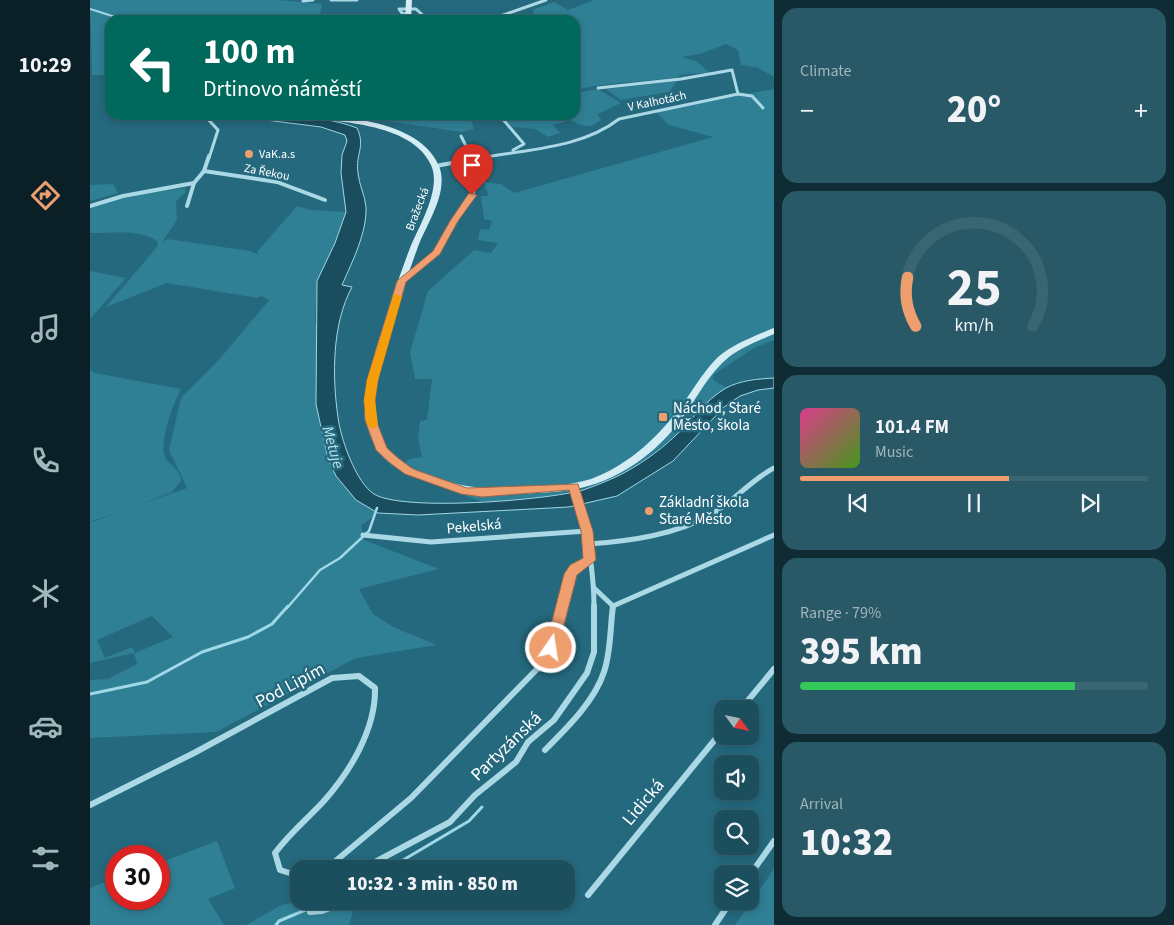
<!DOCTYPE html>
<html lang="en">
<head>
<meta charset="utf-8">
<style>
  body { margin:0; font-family:"Source Sans 3",sans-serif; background:#295967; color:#f1f3f6; height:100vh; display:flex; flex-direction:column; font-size:19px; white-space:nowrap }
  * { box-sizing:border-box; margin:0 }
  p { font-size:16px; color:#a0b5bc }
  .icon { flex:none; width:28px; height:28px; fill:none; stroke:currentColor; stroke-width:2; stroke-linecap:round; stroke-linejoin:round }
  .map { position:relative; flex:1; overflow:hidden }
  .sheet { display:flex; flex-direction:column; gap:8px; padding:8px; background:#0f2b34; width:400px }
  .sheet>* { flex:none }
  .top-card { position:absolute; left:15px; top:15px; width:475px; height:105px; border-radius:15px; box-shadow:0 2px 8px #0003,0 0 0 1px #3a6673; background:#00695c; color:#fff; overflow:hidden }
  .needle { width:32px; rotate:123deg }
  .tools { position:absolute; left:624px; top:700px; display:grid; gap:10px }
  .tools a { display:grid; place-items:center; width:45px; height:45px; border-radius:10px; background:#1c4f5e; box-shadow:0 2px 8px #0003,0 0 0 1px #3a6673; font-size:25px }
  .speed { position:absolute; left:15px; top:845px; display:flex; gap:10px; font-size:25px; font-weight:700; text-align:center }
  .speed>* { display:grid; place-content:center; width:65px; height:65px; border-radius:50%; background:#1c4f5e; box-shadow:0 2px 8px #0003,0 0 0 1px #3a6673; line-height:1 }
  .speed .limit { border:8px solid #d22; background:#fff; color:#111 }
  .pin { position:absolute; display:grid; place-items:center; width:42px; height:42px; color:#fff; margin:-51px -21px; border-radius:50% 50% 50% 0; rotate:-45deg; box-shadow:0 0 5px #0007 }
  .pin .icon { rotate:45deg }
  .me { position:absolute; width:55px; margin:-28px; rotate:13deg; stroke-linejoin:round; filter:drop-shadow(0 0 4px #0008) }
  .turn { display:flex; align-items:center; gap:18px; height:105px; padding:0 15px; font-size:22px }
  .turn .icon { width:65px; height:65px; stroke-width:2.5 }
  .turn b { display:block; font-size:35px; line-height:42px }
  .big { font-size:38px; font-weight:800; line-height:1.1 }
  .sheet .tile { flex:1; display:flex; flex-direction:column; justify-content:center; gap:8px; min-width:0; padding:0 18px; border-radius:15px; background:#295967 }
  .sheet .dial { align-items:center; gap:0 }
  .dial svg { height:130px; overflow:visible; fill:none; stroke:#3a6673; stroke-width:7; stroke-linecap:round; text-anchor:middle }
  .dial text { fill:#f1f3f6; stroke:none }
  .song { display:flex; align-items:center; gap:15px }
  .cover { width:60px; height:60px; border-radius:8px; background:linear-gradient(135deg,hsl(330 70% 55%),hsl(100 70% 35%)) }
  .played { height:5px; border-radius:2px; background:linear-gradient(90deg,#ef9f6f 60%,#3a6673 60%) }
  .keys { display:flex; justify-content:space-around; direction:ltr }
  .heat { display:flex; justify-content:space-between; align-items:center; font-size:28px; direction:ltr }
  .charge { height:8px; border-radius:4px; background:linear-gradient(90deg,#34c759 79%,#3a6673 0) }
  .trip { position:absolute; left:200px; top:860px; width:285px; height:50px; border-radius:15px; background:#1c4f5e; box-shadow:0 2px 8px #0003,0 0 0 1px #3a6673; font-weight:800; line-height:50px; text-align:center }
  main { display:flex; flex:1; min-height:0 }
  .menu { display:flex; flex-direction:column; width:90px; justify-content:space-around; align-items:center; background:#0b2026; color:#a0b5bc }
  .menu .icon { width:35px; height:35px }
  .menu .current { color:#ef9f6f }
  .menu b { font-size:22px; color:#f1f3f6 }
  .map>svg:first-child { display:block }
</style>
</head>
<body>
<main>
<nav class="menu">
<b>10:29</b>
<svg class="icon current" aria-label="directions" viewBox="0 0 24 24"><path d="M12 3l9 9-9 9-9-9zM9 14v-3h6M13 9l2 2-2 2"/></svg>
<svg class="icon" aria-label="music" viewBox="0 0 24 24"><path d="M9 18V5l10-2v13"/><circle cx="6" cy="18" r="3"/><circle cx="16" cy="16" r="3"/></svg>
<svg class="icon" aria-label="phone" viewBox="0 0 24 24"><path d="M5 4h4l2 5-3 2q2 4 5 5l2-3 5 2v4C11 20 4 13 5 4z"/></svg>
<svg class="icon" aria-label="climate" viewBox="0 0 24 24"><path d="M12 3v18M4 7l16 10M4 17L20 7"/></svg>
<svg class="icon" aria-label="car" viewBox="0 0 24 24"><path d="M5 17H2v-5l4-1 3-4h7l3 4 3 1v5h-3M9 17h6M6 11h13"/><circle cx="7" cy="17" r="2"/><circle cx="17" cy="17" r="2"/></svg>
<svg class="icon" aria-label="filters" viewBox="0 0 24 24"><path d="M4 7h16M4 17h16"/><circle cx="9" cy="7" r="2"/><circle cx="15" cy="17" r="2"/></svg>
</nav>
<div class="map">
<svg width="684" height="925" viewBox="0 0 684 925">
  <rect width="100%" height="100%" fill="#25697e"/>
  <g fill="#2f7f95" fill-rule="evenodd">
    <polygon points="0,0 189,0 232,4 230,15 222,17 221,20 20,20 20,75 2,75"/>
    <path d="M504,0h180v77l-18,-10 -15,-2 -3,-15 -12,-6 -26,10 -19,3 15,4 14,12c-11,1 -20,0 -31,2v2c-35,5 -70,5 -104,13v-70h-38l-5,-10 22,-8 14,8z"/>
    <polygon points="587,81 579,92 531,100 516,89"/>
    <path d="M508,89l23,14 -23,11 3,6c-11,10 -19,6 -31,0l-17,5 7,8 -12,4 -13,-8 -23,-2 -11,-12h74v-22z"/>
    <path d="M684,89v251l-20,8 -41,27v5l14,8c-29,21 -50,49 -80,70 -42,30 -89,39 -140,42 -8,1 -19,3 -27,1 -26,-8 -51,-24 -75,-38l5,-4 12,-2 -4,-19 2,-17 7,-1 5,-41h-17l-5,-27 18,-61 46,-41 17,3 7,-10 -20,-3 2,-11 9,1 3,-9 -8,-2 -3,-23h8l-6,-14 18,2 13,9 199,-56 -44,-12 -14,-14z"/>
    <polygon points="226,115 379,115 384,129 371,132 291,120"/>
    <polygon points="23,184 28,193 0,201 0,185"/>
    <path d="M96,188l-1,5 -9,8 1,19 -15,22 5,-3 83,12 9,4 -2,-3 40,-46 14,4 35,2 -10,29 -19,40 -2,41 41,178 22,13 -17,13 3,14 75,29 -80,20 14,25 20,13 44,18 -81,13 -140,74 -126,6v-58l18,-1 29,-15 -3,-11 -44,10v-140l29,-11 -29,10v-152l5,3 86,16c-7,13 -24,57 -15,70 6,8 14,11 15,22l-9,11 -34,13 49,-17 -18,-38 12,-52 36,-36 52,-62 -8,-4 -3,2 -91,-15 -61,24 51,-60 1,-5c-17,-14 -47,-8 -68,-9v-25l41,-13zM62,616l21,21 -38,16 -3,-6 -27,11 -8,-18z"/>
    <polygon points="0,271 36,278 0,319"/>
    <polygon points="127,841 145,888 118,899 134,925 0,925 0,888 26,878 26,899 69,899 69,863"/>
    <polygon points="684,869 684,925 645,925"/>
    <polygon points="210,901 266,901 259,925 156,925 192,905"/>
  </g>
  <path fill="#1a4e5e" stroke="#9fd8e6" d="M136,115c43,0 91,-2 131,13 9,19 -2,26 1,45 1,12 7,22 8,34 1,26 -14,55 -24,78l10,2c-20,37 -20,89 -14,130 2,20 18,66 36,77 29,18 174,6 209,-4 12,-4 24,-9 35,-14 20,-10 40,-24 56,-39 18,-16 31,-37 52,-49 15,-8 32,-9 48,-10v10l-16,2 -18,6 -16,11 -51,54 -56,35 -48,11 -151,8 -40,-2 -22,-13 -20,-24 -8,-17 -12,-55 1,-123 18,-38 11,-31 -5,-39 1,-18 5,-14 -2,-6 -24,-8z"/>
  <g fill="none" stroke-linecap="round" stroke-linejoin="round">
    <polyline stroke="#9fd8e6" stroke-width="2" points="0,9 35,20"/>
    <polyline stroke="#9fd8e6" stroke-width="2.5" points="197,608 230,570 250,558 279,531 287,508"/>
    <g stroke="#9fd8e6" stroke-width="3">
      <polyline points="0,694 57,682 112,652 158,637 182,624 198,606"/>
      <polyline points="298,869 379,821 392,807"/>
      <polyline points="186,925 189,921 237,901"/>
    </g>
    <g stroke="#aad9e5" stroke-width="3">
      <polyline points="241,0 267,0"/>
      <polyline points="213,1 223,0"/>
      <polyline points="319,15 312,13 309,9 326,9 338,20"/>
      <polyline points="399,20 456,0"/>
      <polyline points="508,88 591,79 642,70 648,94"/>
      <polyline points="114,115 128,130 119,158"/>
      <polyline points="411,117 434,144 423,150"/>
      <polyline points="371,136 377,148 391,158"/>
      <path d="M392,158c46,-9 100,-10 137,-39l119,-25 14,2 11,12"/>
    </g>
    <g stroke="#aad9e5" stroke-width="4">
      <polyline points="346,166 399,156"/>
      <polyline points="114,171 187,182 235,200"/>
      <polyline points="0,206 33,196 104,183 114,171 119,156"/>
      <polyline points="97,206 104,183"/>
      <polyline points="312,281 347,252 382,195 391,171 390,156"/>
    </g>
    <g stroke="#aad9e5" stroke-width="5">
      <path d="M484,486c12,40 20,80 20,122"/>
      <polyline points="273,535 341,542 497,531"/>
      <path d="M499,544c41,-3 87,-9 123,-30 22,-13 39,-34 62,-46"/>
      <polyline points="504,588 523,606 684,535"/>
      <path d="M471,608c7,-26 4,-35 29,-48"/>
    </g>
    <g stroke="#aad9e5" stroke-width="6">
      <polyline points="651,709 684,669"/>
      <path d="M455,750c22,-22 49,-48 59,-78 7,-21 6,-44 9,-66"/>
      <path d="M0,805l104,-52 138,-75 27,-2 16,12c1,41 -25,84 -52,114 -16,17 -34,32 -48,51l5,17 19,6"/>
      <polyline points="233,869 242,864 321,798 452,664 461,648 472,606"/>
      <polyline points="272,869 360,822 385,795 426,762 438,742 464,720 497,673 504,652 504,606"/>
      <polyline points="660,875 684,841"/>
      <polyline points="498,895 632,731"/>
      <polyline points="222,901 219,903 220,912 232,911 258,901"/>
      <polyline points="625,925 641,901"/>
    </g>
    <g fill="#d4edf5" fill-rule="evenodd">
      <polygon points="316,0 322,0 321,20 315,20"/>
      <path d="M200,115c44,0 129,3 149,51 10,25 -11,56 -20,78 -13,35 -24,70 -34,106 -4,16 -10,32 -10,49 -1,16 1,36 11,49 9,13 27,21 42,27 34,12 49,14 85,13 26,-2 53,-1 78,-9 40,-15 69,-44 94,-78 10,-15 20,-31 33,-44 15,-13 35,-20 53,-28l3,-1v6c-16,7 -32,13 -45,23 -20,16 -31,39 -45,59 -28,38 -66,66 -113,74 -19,3 -37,3 -56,4 -37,2 -54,0 -90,-13 -17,-7 -35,-14 -46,-29 -11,-15 -15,-35 -14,-53 1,-17 7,-33 11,-50 11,-34 21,-68 34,-101 9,-22 32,-59 21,-83 -19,-43 -98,-44 -138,-48z"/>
    </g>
  </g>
  <polygon fill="#ef9f6f" stroke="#9b6748" points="379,193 387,195 368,221 350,254 316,282 288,380 285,400 286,420 297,448 308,458 323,469 377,488 488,484 503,531 506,560 487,575 468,648 461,653 455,648 474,574 480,565 493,558 491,531 479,490 392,497 371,494 315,474 300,463 286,450 275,420 274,400 277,380 307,281 343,251 360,221"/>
  <polygon fill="#f59e0b" points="304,294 312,296 288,380 285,400 288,425 283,429 277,425 274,400 277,380"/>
  <g fill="#ef9f6f" stroke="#25697e" stroke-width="2">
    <circle cx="159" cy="154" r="5"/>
    <rect x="568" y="412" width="10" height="10" rx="2.5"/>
    <circle cx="559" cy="511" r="5"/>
  </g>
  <g text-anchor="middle" stroke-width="5" stroke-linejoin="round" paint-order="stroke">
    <g font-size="12" fill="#fff" stroke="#25697e">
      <text transform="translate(567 101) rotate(-12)" y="4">V Kalhotách</text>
      <text transform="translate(177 172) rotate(11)" y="4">Za Řekou</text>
      <text transform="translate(327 209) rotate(-69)" y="4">Bražecká</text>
    </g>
    <g font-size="12" fill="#fff" stroke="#25697e" text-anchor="start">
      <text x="169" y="158">VaK.a.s</text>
    </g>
    <g font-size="15" fill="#fff" stroke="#25697e" text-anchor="start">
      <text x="583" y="413">Náchod, Staré<tspan x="583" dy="17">Město, škola</tspan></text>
      <text x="569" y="507">Základní škola<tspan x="569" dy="17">Staré Město</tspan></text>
    </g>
    <g font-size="15" fill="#fff" stroke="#25697e">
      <text transform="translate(384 526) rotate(-5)" y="5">Pekelská</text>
    </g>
    <g font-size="16" font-style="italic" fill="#b6e2ed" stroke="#25697e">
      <text transform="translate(244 447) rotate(74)" y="6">Metuje</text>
    </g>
    <g font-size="18" fill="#fff" stroke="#25697e">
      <text transform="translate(200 685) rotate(-28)" y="6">Pod Lipím</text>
      <text transform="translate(416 746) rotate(-44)" y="6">Partyzánská</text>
      <text transform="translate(553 802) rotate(-50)" y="6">Lidická</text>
    </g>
  </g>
</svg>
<div class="tools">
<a><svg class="needle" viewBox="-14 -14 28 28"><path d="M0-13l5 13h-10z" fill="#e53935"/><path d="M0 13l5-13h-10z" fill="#a0b5bc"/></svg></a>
<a><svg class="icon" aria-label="sound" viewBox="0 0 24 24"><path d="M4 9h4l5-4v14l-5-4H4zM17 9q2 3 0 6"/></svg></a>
<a><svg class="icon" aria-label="search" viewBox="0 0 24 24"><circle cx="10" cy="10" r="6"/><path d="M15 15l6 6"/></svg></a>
<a><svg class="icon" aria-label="layers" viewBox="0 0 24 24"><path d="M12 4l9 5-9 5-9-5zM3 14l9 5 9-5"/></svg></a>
</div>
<div class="speed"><div class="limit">30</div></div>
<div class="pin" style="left:382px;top:195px;background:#d93025"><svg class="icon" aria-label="arrive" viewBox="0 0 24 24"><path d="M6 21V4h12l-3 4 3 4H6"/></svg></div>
<svg class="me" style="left:461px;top:648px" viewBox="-20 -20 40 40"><circle r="17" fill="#ef9f6f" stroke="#fff" stroke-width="3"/><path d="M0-11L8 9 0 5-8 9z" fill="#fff"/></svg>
<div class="trip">10:32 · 3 min · 850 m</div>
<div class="top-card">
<div class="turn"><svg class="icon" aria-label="left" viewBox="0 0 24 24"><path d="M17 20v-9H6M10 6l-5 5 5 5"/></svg><div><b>100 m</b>Drtinovo náměstí</div></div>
</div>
</div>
<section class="sheet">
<div class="tile"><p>Climate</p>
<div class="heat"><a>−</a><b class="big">20°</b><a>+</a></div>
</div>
<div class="tile dial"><svg viewBox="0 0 100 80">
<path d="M14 69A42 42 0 1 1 86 69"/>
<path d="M14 69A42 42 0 0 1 9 39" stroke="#ef9f6f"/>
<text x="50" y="56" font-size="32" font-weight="700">25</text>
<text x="50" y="72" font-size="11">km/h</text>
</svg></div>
<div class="tile">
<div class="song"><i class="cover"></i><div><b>101.4 FM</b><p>Music</p></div></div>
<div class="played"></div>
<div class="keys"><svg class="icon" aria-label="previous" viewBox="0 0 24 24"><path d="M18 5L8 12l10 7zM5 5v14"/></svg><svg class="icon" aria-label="pause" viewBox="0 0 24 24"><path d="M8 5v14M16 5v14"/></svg><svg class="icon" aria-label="next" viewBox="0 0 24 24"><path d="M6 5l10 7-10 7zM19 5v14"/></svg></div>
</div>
<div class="tile"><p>Range · 79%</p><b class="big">395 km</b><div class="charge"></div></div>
<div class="tile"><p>Arrival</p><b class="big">10:32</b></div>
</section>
</main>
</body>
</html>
